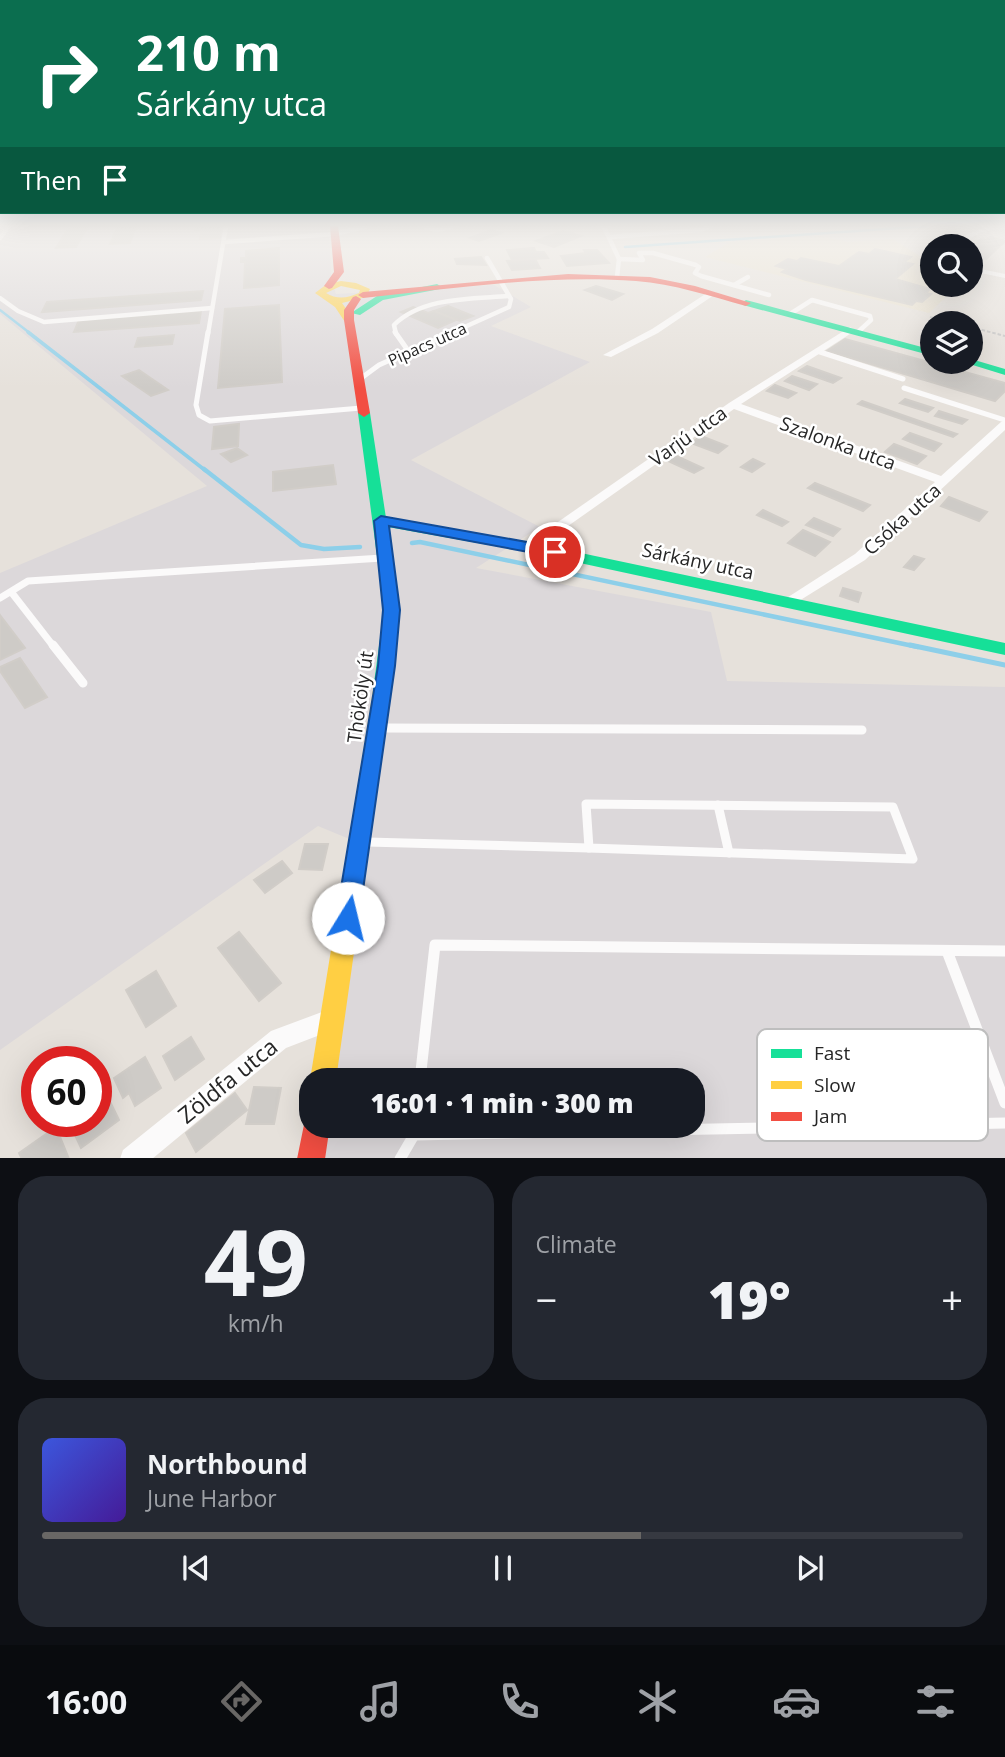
<!DOCTYPE html>
<html lang="en">
<head>
<meta charset="utf-8">
<style>
  body { margin:0; font-family:"Open Sans",sans-serif; background:#242831; color:#f1f3f6; height:100vh; display:flex; flex-direction:column; font-size:26px; white-space:nowrap }
  * { box-sizing:border-box; margin:0 }
  p { font-size:23px; color:#9ea1a6 }
  .icon { flex:none; width:38px; height:38px; fill:none; stroke:currentColor; stroke-width:2; stroke-linecap:round; stroke-linejoin:round }
  .map { position:relative; height:1158px; overflow:hidden }
  .details { display:flex; flex-direction:column; gap:18px; padding:18px; background:#0d0f14; flex:1 }
  .details>* { flex:none }
  .banner { position:absolute; left:0px; top:0px; width:1006px; height:214px; box-shadow:0 7px 28px #0002; background:#0b6e4f; color:#fff; overflow:hidden }
  .tools { position:absolute; left:920px; top:234px; display:grid; gap:14px }
  .tools a { display:grid; place-items:center; width:63px; height:63px; border-radius:50%; background:#171b24; box-shadow:0 7px 28px #0002; font-size:35px }
  .speed { position:absolute; left:21px; top:1046px; display:flex; gap:14px; font-size:35px; font-weight:700; text-align:center }
  .speed>* { display:grid; place-content:center; width:91px; height:91px; border-radius:50%; background:#171b24; box-shadow:0 7px 28px #0002; line-height:1 }
  .speed .limit { border:10px solid #d22; background:#fff; color:#111 }
  .pin { position:absolute; display:grid; place-items:center; width:60px; height:60px; color:#fff; margin:-30px; border:4px solid #fff; border-radius:50%; box-shadow:0 2px 7px #0007 }
  .me { position:absolute; width:77px; margin:-38px; rotate:9deg; stroke-linejoin:round; filter:drop-shadow(0 0 5px #0008) }
  .turn { display:flex; align-items:center; gap:24px; height:147px; padding:0 21px; font-size:32px }
  .turn .icon { width:91px; height:91px; stroke-width:2.5 }
  .turn b { display:block; font-size:49px; line-height:60px }
  .then { display:flex; align-items:center; height:66px; padding:0 21px; background:#0003; gap:14px; font-size:26px }
  .big { font-size:52px; font-weight:800; line-height:1.1 }
  .details .tile { flex:1; display:flex; flex-direction:column; justify-content:center; gap:10px; min-width:0; padding:0 24px; border-radius:28px; background:#242831 }
  .details .dial { align-items:center; gap:0 }
  .dial b { font-size:91px; line-height:1 }
  .song { display:flex; align-items:center; gap:21px }
  .cover { width:84px; height:84px; border-radius:10px; background:linear-gradient(135deg,hsl(230 70% 55%),hsl(260 70% 35%)) }
  .played { height:7px; border-radius:4px; background:linear-gradient(90deg,#696765 65%,#363941 65%) }
  .keys { display:flex; justify-content:space-around; direction:ltr }
  .heat { display:flex; justify-content:space-between; align-items:center; font-size:38px; direction:ltr }
  .details .tiles { flex:1; display:grid; gap:18px; grid-template-columns:1fr 1fr }
  .tile:last-child { grid-column:span 2 }
  .trip { position:absolute; left:299px; top:1068px; width:406px; height:70px; border-radius:28px; background:#171b24; box-shadow:0 7px 28px #0002; font-weight:800; line-height:70px; text-align:center }
  .dock { display:flex; height:112px; justify-content:space-around; align-items:center; background:#090b0e; color:#9ea1a6 }
  .dock .icon { width:49px; height:49px }
  .dock .current { color:#696765 }
  .dock b { font-size:32px; color:#f1f3f6 }
  .map>svg:first-child { display:block }
</style>
</head>
<body>
<div class="map">
<svg width="1005" height="1159" viewBox="0 0 1005 1159">
  <rect width="100%" height="100%" fill="#e6e1db"/>
  <polygon fill="#dcd8da" points="0,226 329,226 331,279 336,294 494,285 531,307 491,326 590,362 411,460 540,527 476,568 711,612 727,681 1005,687 1005,1158 313,1158 319,1125 693,1125 693,1080 327,1080 359,843 318,826 0,1050 0,573 207,486 0,314"/>
  <polygon fill="#e9e1cf" points="821,236 848,242 893,239 924,259 933,261 933,285 959,285 929,313 705,257 730,242"/>
  <g fill="none" stroke-linecap="round" stroke-linejoin="round">
    <g stroke="#8dcfe9" stroke-width="2.5">
      <polyline points="625,247 928,226"/>
      <polyline points="0,310 31,334"/>
    </g>
    <polyline stroke="#8dcfe9" stroke-width="3.5" points="28,332 206,471"/>
    <g stroke="#8dcfe9" stroke-width="4.5">
      <polyline points="204,469 301,545 324,549 360,547"/>
      <polyline points="412,543 420,542 918,647"/>
    </g>
    <polyline stroke="#8dcfe9" stroke-width="5" points="910,645 1005,665"/>
  </g>
  <g fill="#cecbc7" stroke="#d1cdc8" stroke-width="2">
    <polygon points="118,226 136,226 130,243 110,244"/>
    <polygon points="196,226 221,226 220,238 200,239 202,230 195,230"/>
    <polygon points="87,228 76,247 56,248 68,229"/>
    <polygon points="491,230 501,233 479,241 470,238"/>
    <polygon points="563,231 581,236 554,247 536,241"/>
    <polygon points="990,237 1005,241 986,259 971,256 971,247 981,239 986,240"/>
    <polygon points="279,248 279,285 244,288 245,262 241,262 241,258 246,258 246,251"/>
    <polygon points="534,248 536,252 544,252 548,258 512,260 507,250"/>
    <polygon points="875,249 911,257 904,262 913,264 895,279 930,289 926,293 931,294 922,302 916,301 912,305 806,280 782,272 787,269 776,266 788,259 797,261 801,258 839,266 859,252 869,254"/>
    <polygon points="584,250 597,250 609,263 567,266 561,256 586,253"/>
    <polygon points="481,257 486,265 457,264 455,259"/>
    <polygon points="535,259 540,268 512,270 507,261"/>
    <polygon points="596,286 623,294 612,300 585,290"/>
    <polygon points="203,291 201,300 42,312 47,302"/>
    <polygon points="279,305 282,382 218,388 225,309"/>
    <polygon points="448,306 473,316 460,321 434,311"/>
    <polygon points="413,307 428,313 434,311 456,320 438,328 401,312"/>
    <polygon points="201,311 199,323 74,332 79,320"/>
    <polygon points="174,335 172,344 135,347 138,338"/>
    <polygon points="845,339 1005,383 1005,391 995,401 827,351"/>
    <polygon points="807,366 841,378 833,383 799,371"/>
    <polygon points="139,370 168,390 151,396 122,376"/>
    <polygon points="792,376 817,384 809,390 785,381"/>
    <polygon points="775,385 796,393 788,398 767,391"/>
    <polygon points="905,399 933,408 928,412 900,403"/>
    <polygon points="862,401 957,434 953,437 858,404"/>
    <polygon points="939,411 967,420 962,424 935,416"/>
    <polygon points="239,424 238,446 212,449 214,427"/>
    <polygon points="910,433 941,444 934,451 903,439"/>
    <polygon points="701,436 727,446 718,453 691,443"/>
    <polygon points="894,444 926,456 917,464 885,452"/>
    <polygon points="237,448 247,455 231,462 221,454"/>
    <polygon points="672,454 703,468 694,473 664,459"/>
    <polygon points="753,459 764,464 752,472 741,467"/>
    <polygon points="333,465 336,484 273,491 273,472"/>
    <polygon points="815,483 870,505 863,511 808,488"/>
    <polygon points="949,497 987,512 979,521 941,506"/>
    <polygon points="763,510 788,522 782,526 757,515"/>
    <polygon points="814,518 840,529 833,536 806,525"/>
    <polygon points="803,530 830,542 815,556 788,543"/>
    <polygon points="914,556 924,559 914,570 904,567"/>
    <polygon points="843,588 861,593 858,602 840,596"/>
    <polygon points="0,615 25,648 0,660"/>
    <polygon points="20,658 47,697 25,708 0,671 0,667"/>
    <polygon points="305,844 328,844 322,870 299,869"/>
    <polygon points="282,861 292,873 265,893 254,880"/>
    <polygon points="239,932 281,983 259,1001 218,948"/>
    <polygon points="156,971 176,1006 146,1027 126,990"/>
    <polygon points="191,1037 204,1059 175,1080 163,1056"/>
    <polygon points="145,1057 161,1088 135,1106 129,1093 123,1098 114,1078"/>
    <polygon points="100,1081 119,1120 81,1148 69,1122 96,1122 96,1084"/>
    <polygon points="254,1087 281,1088 274,1124 246,1124"/>
    <polygon points="235,1093 247,1110 196,1152 186,1133"/>
    <polygon points="56,1127 69,1159 22,1159 19,1153"/>
  </g>
  <g fill="none" stroke-linecap="round" stroke-linejoin="round">
    <g stroke="#c2c1c1" stroke-width="2" stroke-dasharray="3.5 2" stroke-linecap="butt">
      <polyline points="930,317 958,324"/>
      <polyline points="971,327 1005,336"/>
    </g>
    <g stroke="#fbfafa" stroke-width="4.5">
      <polyline points="423,226 437,230 455,226"/>
      <polyline points="598,226 609,226"/>
      <polyline points="604,227 619,259 617,277"/>
      <polyline points="609,237 701,230 710,226"/>
      <polyline points="0,238 9,226"/>
      <polyline points="224,242 335,234 368,226"/>
      <polyline points="619,259 643,260 639,253 653,253 696,265 699,267 695,273 701,276 769,295"/>
      <polyline points="734,285 748,277"/>
      <polyline points="0,298 18,311 44,322 212,308"/>
      <polyline points="790,314 812,300 870,316 871,320 858,332"/>
      <polyline points="208,334 226,226"/>
      <path d="M396,334l-2,-9c28,-28 77,-26 114,-29"/>
      <polyline points="449,334 509,307 511,299 487,258"/>
    </g>
    <g stroke="#fbfafa" stroke-width="5">
      <polyline points="208,332 196,405 199,415 210,421 361,408"/>
      <polyline points="395,332 409,352"/>
      <polyline points="817,351 903,379"/>
      <polyline points="360,379 379,365 453,332"/>
      <polyline points="904,388 1005,420"/>
    </g>
    <g stroke="#fbfafa" stroke-width="7">
      <polyline points="12,593 54,647"/>
      <polyline points="0,598 28,581 382,558"/>
    </g>
    <g stroke="#fbfafa" stroke-width="9">
      <polyline points="53,645 83,683"/>
      <polyline points="383,728 862,730"/>
      <polygon points="586,804 893,807 913,859 589,848"/>
      <polyline points="718,805 729,853"/>
      <polyline points="367,842 589,848"/>
    </g>
    <g stroke="#fbfafa" stroke-width="11">
      <polyline points="947,951 1005,1103"/>
      <polyline points="420,1080 435,945 1005,951"/>
      <polyline points="415,1125 414,1135 1005,1123"/>
      <polyline points="400,1159 414,1135"/>
    </g>
    <g fill="#fbfafa" fill-rule="evenodd">
      <path d="M990,226h15v3c-10,1 -20,1 -29,6 -10,4 -15,12 -26,12l19,-14z"/>
      <polygon points="971,267 1005,274 1005,278 971,271"/>
      <polygon points="710,291 717,293 658,333 611,357 603,355 652,329"/>
      <polygon points="850,327 855,330 853,332 741,404 941,476 1001,422 1005,421 1005,430 865,560 794,604 784,604 782,601 855,554 935,482 734,409 534,550 524,550 522,547 729,403"/>
      <polygon points="330,1009 338,1012 341,1020 338,1028 286,1048 152,1159 120,1159 123,1150 271,1031"/>
    </g>
    <g fill="#16e098" fill-rule="evenodd">
      <polygon points="437,284 442,287 440,289 383,300 360,315 351,313 377,296"/>
      <polygon points="746,300 933,350 933,356 743,305 741,303"/>
      <polygon points="971,359 1005,369 1005,375 963,362 971,362"/>
      <polygon points="364,409 370,413 386,518 529,542 1005,643 1005,655 529,552 388,527 400,609 391,690 388,695 376,695 373,690 384,609 358,413"/>
    </g>
    <g fill="#ffcf43" fill-rule="evenodd">
      <path d="M341,281l15,2 14,6 -4,8 -24,6 12,17 -5,3 -4,-1 -10,-15 -20,-14 12,-9zM341,286l19,4 -1,3c-11,5 -22,7 -33,0z"/>
      <polygon points="382,683 388,685 391,690 336,1080 312,1080 312,1084 310,1080 373,690 376,685"/>
    </g>
    <g fill="#f24e42" fill-rule="evenodd">
      <polygon points="330,226 338,226 344,272 332,288 329,289 324,286 334,272"/>
      <path d="M568,274l82,3 45,9 56,17 -5,3c-36,-10 -72,-22 -110,-25 -91,-7 -183,8 -273,17l-5,-3 5,-3z"/>
      <polygon points="356,296 361,299 354,310 354,320 370,413 364,417 358,413 344,320 344,310 353,297"/>
      <polygon points="312,1113 312,1125 330,1125 325,1159 297,1159 306,1115"/>
    </g>
  </g>
  <linearGradient id="sky" x2="0" y2="1"><stop stop-color="#83bfe8"/><stop offset="0.58" stop-color="#f4f2ef"/><stop offset="1" stop-color="#f4f2ef" stop-opacity="0"/></linearGradient>
  <rect width="1005" height="388" fill="url(#sky)"/>
  <polygon fill="#1a73e8" stroke="#114b97" stroke-width="2" points="381,516 555,547 563,552 555,557 389,526 400,610 395,666 359,918 356,926 348,929 339,926 336,918 378,666 383,610 374,521"/>
  <g text-anchor="middle" stroke-width="5" stroke-linejoin="round" paint-order="stroke">
    <g font-size="16" fill="#262626" stroke="#fff">
      <text transform="translate(427 344) rotate(-24)" y="6">Pipacs utca</text>
    </g>
    <g font-size="19" fill="#262626" stroke="#fff">
      <text transform="translate(688 436) rotate(-35)" y="7">Varjú utca</text>
      <text transform="translate(838 443) rotate(20)" y="7">Szalonka utca</text>
      <text transform="translate(902 519) rotate(-42)" y="7">Csóka utca</text>
      <text transform="translate(698 561) rotate(12)" y="7">Sárkány utca</text>
      <text transform="translate(360 697) rotate(-82)" y="7">Thököly út</text>
    </g>
    <g font-size="23" fill="#262626" stroke="#fff">
      <text transform="translate(228 1081) rotate(-39)" y="8">Zöldfa utca</text>
    </g>
  </g>
  <rect x="757" y="1029" width="231" height="112" rx="10" fill="#fff" stroke="#bebebe" stroke-width="2"/>
  <rect x="771" y="1049" width="31" height="9" fill="#16e098"/>
  <rect x="771" y="1081" width="31" height="8" fill="#ffcf43"/>
  <rect x="771" y="1112" width="31" height="9" fill="#f24e42"/>
  <g font-size="19" fill="#262626">
    <text x="814" y="1060">Fast</text>
    <text x="814" y="1092">Slow</text>
    <text x="814" y="1123">Jam</text>
  </g>
</svg>
<div class="tools">
<a><svg class="icon" aria-label="search" viewBox="0 0 24 24"><circle cx="10" cy="10" r="6"/><path d="M15 15l6 6"/></svg></a>
<a><svg class="icon" aria-label="layers" viewBox="0 0 24 24"><path d="M12 4l9 5-9 5-9-5zM3 14l9 5 9-5"/></svg></a>
</div>
<div class="speed"><div class="limit">60</div></div>
<div class="pin" style="left:555px;top:552px;background:#d93025"><svg class="icon" aria-label="arrive" viewBox="0 0 24 24"><path d="M6 21V4h12l-3 4 3 4H6"/></svg></div>
<svg class="me" style="left:348px;top:918px" viewBox="-20 -20 40 40"><circle r="19" fill="#fff"/><path d="M0-13L10 11 0 6-10 11z" fill="#1a73e8"/></svg>
<div class="trip">16:01 · 1 min · 300 m</div>
<div class="banner">
<div class="turn"><svg class="icon" aria-label="right" viewBox="0 0 24 24"><path d="M7 20v-9h11M14 6l5 5-5 5"/></svg><div><b>210 m</b>Sárkány utca</div></div>
<div class="then">Then<svg class="icon" aria-label="arrive" viewBox="0 0 24 24"><path d="M6 21V4h12l-3 4 3 4H6"/></svg></div>
</div>
</div>
<section class="details">
<div class="tiles">
<div class="tile dial"><b>49</b><p>km/h</p></div>
<div class="tile"><p>Climate</p>
<div class="heat"><a>−</a><b class="big">19°</b><a>+</a></div>
</div>
<div class="tile">
<div class="song"><i class="cover"></i><div><b>Northbound</b><p>June Harbor</p></div></div>
<div class="played"></div>
<div class="keys"><svg class="icon" aria-label="previous" viewBox="0 0 24 24"><path d="M18 5L8 12l10 7zM5 5v14"/></svg><svg class="icon" aria-label="pause" viewBox="0 0 24 24"><path d="M8 5v14M16 5v14"/></svg><svg class="icon" aria-label="next" viewBox="0 0 24 24"><path d="M6 5l10 7-10 7zM19 5v14"/></svg></div>
</div>
</div>
</section>
<nav class="dock">
<b>16:00</b>
<svg class="icon current" aria-label="directions" viewBox="0 0 24 24"><path d="M12 3l9 9-9 9-9-9zM9 14v-3h6M13 9l2 2-2 2"/></svg>
<svg class="icon" aria-label="music" viewBox="0 0 24 24"><path d="M9 18V5l10-2v13"/><circle cx="6" cy="18" r="3"/><circle cx="16" cy="16" r="3"/></svg>
<svg class="icon" aria-label="phone" viewBox="0 0 24 24"><path d="M5 4h4l2 5-3 2q2 4 5 5l2-3 5 2v4C11 20 4 13 5 4z"/></svg>
<svg class="icon" aria-label="climate" viewBox="0 0 24 24"><path d="M12 3v18M4 7l16 10M4 17L20 7"/></svg>
<svg class="icon" aria-label="car" viewBox="0 0 24 24"><path d="M5 17H2v-5l4-1 3-4h7l3 4 3 1v5h-3M9 17h6M6 11h13"/><circle cx="7" cy="17" r="2"/><circle cx="17" cy="17" r="2"/></svg>
<svg class="icon" aria-label="filters" viewBox="0 0 24 24"><path d="M4 7h16M4 17h16"/><circle cx="9" cy="7" r="2"/><circle cx="15" cy="17" r="2"/></svg>
</nav>
</body>
</html>
